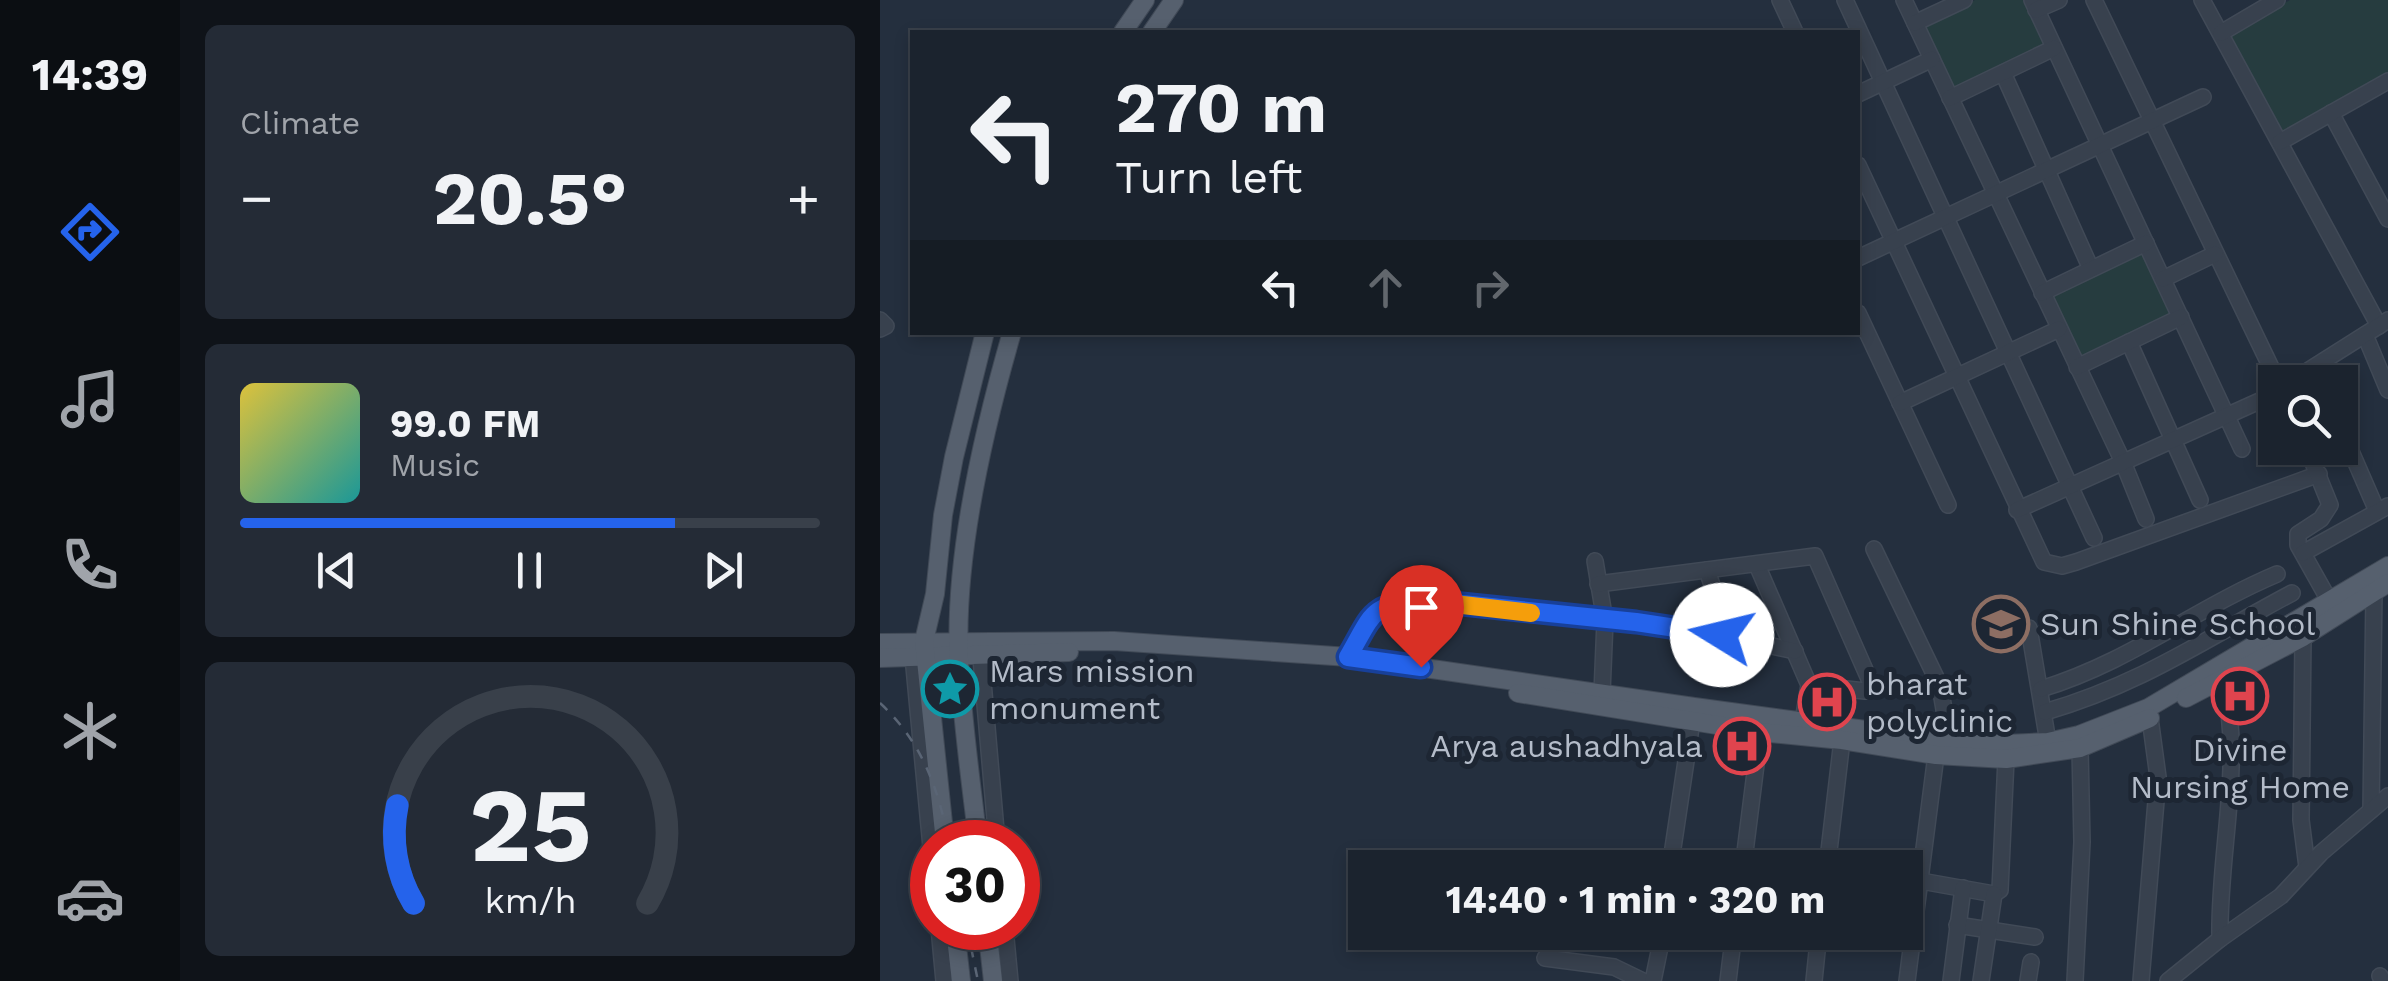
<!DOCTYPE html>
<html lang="en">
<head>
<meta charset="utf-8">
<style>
  body { margin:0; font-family:"Work Sans",sans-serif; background:#242b36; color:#f1f3f6; height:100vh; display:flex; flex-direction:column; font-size:38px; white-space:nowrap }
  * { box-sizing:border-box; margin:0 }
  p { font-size:32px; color:#a0a4aa }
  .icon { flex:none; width:55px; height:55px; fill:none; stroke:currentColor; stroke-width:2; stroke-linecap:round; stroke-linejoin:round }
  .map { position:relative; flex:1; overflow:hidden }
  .sheet { display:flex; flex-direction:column; gap:25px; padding:25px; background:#0f1319; width:700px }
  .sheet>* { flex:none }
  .banner { position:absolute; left:30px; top:30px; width:950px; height:305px; border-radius:0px; box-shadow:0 5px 15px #0003,0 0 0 2px #39404a; background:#1b232e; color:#f1f3f6; overflow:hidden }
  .fabs { position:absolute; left:1378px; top:365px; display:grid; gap:20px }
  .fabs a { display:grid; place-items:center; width:100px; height:100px; border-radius:0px; background:#1b232e; box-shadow:0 5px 15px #0003,0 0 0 2px #39404a; font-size:50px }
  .speed { position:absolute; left:30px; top:820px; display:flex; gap:20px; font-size:50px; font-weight:700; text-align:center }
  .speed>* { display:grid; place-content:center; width:130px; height:130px; border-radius:50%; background:#1b232e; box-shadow:0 5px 15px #0003,0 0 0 2px #39404a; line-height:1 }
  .speed .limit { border:15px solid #d22; background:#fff; color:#111 }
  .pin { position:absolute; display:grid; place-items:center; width:85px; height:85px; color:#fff; margin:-102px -42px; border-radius:50% 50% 50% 0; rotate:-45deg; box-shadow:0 0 10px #0007 }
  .pin .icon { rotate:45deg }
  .me { position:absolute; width:110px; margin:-55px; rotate:279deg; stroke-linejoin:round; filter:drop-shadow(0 0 8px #0008) }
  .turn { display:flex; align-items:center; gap:35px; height:210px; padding:0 40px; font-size:45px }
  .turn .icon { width:130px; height:130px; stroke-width:2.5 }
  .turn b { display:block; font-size:70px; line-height:85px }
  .lanes { display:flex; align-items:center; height:95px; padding:0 40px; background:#0003; justify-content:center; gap:50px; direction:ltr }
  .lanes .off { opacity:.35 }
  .big { font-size:75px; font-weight:700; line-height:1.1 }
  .sheet .tile { flex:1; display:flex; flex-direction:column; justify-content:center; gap:15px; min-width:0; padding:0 35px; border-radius:15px; background:#242b36 }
  .sheet .dial { align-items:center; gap:0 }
  .dial svg { height:260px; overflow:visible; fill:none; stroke:#39404a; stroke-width:7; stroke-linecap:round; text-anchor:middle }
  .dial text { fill:#f1f3f6; stroke:none }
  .song { display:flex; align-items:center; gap:30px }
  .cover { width:120px; height:120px; border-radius:15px; background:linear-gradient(135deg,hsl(50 70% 55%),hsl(180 70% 35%)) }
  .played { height:10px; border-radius:5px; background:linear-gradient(90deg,#2563eb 75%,#39404a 75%) }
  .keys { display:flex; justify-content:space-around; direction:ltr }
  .heat { display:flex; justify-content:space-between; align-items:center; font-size:55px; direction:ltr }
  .trip { position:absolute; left:468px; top:850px; width:575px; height:100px; border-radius:0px; background:#1b232e; box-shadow:0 5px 15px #0003,0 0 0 2px #39404a; font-weight:700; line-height:100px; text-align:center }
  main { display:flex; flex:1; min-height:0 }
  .tab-bar { display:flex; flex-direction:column; width:180px; justify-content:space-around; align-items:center; background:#0b0e12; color:#a0a4aa }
  .tab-bar .icon { width:70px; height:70px }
  .tab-bar .current { color:#2563eb }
  .tab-bar b { font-size:45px; color:#f1f3f6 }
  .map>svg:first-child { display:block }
</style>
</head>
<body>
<main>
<nav class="tab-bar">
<b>14:39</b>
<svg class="icon current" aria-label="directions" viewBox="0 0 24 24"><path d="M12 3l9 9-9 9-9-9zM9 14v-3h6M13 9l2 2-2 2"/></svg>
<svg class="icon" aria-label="music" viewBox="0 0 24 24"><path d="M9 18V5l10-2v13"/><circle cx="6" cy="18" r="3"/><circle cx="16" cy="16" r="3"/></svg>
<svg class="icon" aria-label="phone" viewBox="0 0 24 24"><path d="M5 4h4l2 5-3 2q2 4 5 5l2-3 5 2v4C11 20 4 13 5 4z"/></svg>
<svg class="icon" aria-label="climate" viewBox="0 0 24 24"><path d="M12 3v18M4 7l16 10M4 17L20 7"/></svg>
<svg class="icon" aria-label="car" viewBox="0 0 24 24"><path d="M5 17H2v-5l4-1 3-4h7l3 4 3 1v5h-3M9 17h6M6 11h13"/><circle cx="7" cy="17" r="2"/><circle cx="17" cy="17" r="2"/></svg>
</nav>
<section class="sheet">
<div class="tile"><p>Climate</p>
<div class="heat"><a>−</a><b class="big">20.5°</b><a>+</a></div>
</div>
<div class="tile">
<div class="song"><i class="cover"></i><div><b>99.0 FM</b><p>Music</p></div></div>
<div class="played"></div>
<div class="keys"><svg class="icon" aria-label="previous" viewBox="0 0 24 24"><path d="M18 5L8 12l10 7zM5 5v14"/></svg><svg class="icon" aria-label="pause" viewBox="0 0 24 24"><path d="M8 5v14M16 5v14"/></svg><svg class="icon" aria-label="next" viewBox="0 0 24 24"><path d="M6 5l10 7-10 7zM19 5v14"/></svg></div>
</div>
<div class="tile dial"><svg viewBox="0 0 100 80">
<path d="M14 69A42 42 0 1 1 86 69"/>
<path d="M14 69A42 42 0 0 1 9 39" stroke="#2563eb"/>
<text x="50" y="56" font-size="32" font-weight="700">25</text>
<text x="50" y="72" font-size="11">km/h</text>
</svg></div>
</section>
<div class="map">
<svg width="1508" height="981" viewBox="0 0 1508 981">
  <rect width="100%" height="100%" fill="#242f3e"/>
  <g fill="#263c3f">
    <polygon points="1095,0 1145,0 1167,46 1074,91 1042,26"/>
    <polygon points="1410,0 1508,0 1508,75 1400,133 1347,34"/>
    <polygon points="1261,250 1292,315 1199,359 1168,294"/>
  </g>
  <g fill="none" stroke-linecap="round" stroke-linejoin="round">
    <g stroke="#414a57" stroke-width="18">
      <g id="minor">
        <polyline points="900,0 915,32"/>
        <polyline points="965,0 1214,538"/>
        <polyline points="1024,0 1243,462 1266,519"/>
        <polyline points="1152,0 1362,449"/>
        <polyline points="1214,0 1398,382"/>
        <polyline points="1322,0 1499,326"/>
        <polyline points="1156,10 1179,0"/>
        <polyline points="1035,23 1084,0"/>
        <polyline points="1341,33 1397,0"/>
        <polyline points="1123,73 1211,269"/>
        <polyline points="978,94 1052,59"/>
        <polyline points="1070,98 1174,48"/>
        <polyline points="1451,113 1508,219"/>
        <polyline points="1400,142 1508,81"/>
        <polyline points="978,165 1164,562 1182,566 1196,562 1439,474"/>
        <polyline points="978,258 1323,97"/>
        <polyline points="1283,279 1335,254"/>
        <polyline points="1162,293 1266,243"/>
        <polyline points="978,313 1068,505"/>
        <polyline points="0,320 6,326 0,329"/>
        <polyline points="1485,335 1508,390"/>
        <polyline points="1249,342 1320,500"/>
        <polyline points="1197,367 1301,317"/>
        <polyline points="1410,382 1508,320"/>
        <polyline points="1020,403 1179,329"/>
        <polyline points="1460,426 1497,511"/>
        <polyline points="1427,448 1450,505 1441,519 1418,534 1418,545 1450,602"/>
        <polyline points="1137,510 1395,394"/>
        <polyline points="994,549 1060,686 1066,721 1056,755 1027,981"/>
        <polyline points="1423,553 1508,506"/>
        <polyline points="715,561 725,621 722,693"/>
        <polyline points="877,565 929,685 923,721"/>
        <polyline points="827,570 849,637"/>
        <polyline points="718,584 935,556 993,688 985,691 929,685"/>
        <polyline points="1149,628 1168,742"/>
        <polyline points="1423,637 1421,820 1427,867"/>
        <polyline points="32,646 52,858"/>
        <polyline points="100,647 117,842"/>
        <path d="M469,657c25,-45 20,-51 74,-56l275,29 97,21"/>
        <path d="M1161,689c89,-27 153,-80 236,-115"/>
        <path d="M1165,712c97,-28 160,-73 247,-119"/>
        <polyline points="1491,810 1494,592"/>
        <polyline points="790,868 812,721"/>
        <polyline points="863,868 881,725"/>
        <polyline points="947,868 962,740"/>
        <polyline points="1041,881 1114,894 1120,890 1126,759"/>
        <polyline points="1077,925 1155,937"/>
        <polyline points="59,928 64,981"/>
        <polyline points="125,928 130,981"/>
        <path d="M1340,939c-2,-86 24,-175 3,-261"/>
        <polyline points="665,958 734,967 763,981"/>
        <polyline points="1500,976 1503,981"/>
        <polyline points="773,981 783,932"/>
        <polyline points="848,981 854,932"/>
        <polyline points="934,981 939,932"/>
        <polyline points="1071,981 1083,888"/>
        <polyline points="1101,981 1114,894"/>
        <polyline points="1148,981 1151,962"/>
        <polyline points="1195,981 1202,842 1200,748"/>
        <polyline points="1261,981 1278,777 1270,718"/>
        <polyline points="1288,981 1340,939 1401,896 1441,853 1508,796"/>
      </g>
    </g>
    <g stroke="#414a57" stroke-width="20">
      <g id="major">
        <polyline points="243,32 265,0"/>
        <polyline points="272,32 294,0"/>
        <polyline points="0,643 234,641 469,657 814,707 1061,740 1127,744 1168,742 1199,735 1268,708 1508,566"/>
        <polyline points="0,658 189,652"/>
        <polyline points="638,693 880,732 962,740 1056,755 1126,759 1200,748 1270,718"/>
        <polyline points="1306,698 1423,637 1508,583"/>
        <polyline points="65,842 44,641 55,594 63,515 74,457 105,332"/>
        <path d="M98,842c-7,-60 -16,-122 -19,-183 -5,-101 25,-230 53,-327"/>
        <polyline points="75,928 81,981"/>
        <polyline points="107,928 113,981"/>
      </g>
    </g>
    <use href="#minor" stroke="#38414e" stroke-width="15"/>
    <use href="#major" stroke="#56606e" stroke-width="18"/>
    <g stroke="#5a6575" stroke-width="2.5" stroke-dasharray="10 10" stroke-linecap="butt">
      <path d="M0,703c42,39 58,85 69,139"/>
      <polyline points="87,928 98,981"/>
    </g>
  </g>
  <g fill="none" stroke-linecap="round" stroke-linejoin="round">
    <g stroke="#184099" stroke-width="25">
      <path id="route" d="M541,667l-73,-10c26,-45 21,-51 75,-57l213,22 86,13"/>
    </g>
    <use href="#route" stroke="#2563eb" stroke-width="18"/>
    <polyline stroke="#f59e0b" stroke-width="18" points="557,602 651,613"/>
  </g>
  <defs>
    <g id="school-ring" transform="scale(2.875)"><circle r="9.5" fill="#1d2633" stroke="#8d6e63" stroke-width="1.5"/><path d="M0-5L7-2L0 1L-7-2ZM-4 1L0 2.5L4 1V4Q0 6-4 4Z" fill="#8d6e63"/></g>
    <g id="sight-ring" transform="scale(2.875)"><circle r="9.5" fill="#1d2633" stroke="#0f9aa8" stroke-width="1.5"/><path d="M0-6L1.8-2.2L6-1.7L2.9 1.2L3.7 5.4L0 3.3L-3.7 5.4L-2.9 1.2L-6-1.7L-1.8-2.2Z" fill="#0f9aa8"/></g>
    <g id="hospital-ring" transform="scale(2.875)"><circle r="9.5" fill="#1d2633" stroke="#e0444e" stroke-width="1.5"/><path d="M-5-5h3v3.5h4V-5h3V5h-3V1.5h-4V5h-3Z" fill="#e0444e"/></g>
  </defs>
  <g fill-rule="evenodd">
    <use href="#school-ring" x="1121" y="624"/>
    <use href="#sight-ring" x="70" y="689"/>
    <use href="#hospital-ring" x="1360" y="696"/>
    <use href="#hospital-ring" x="947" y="702"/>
    <use href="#hospital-ring" x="862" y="746"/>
  </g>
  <g text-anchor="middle" stroke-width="10" stroke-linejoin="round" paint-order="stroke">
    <g font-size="32" fill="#b4bcc9" stroke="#1d2633" text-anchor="start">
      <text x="1160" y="635">Sun Shine School</text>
      <text x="109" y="682">Mars mission<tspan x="109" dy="37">monument</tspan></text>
      <text x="986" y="695">bharat<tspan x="986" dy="37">polyclinic</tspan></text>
      <text x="823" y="757" text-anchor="end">Arya aushadhyala</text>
      <text x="1360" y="761" text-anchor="middle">Divine<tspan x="1360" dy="37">Nursing Home</tspan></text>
    </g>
  </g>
</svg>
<div class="fabs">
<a><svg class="icon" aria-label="search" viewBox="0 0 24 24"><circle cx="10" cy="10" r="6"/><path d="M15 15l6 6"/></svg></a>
</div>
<div class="speed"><div class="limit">30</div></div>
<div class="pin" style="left:541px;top:667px;background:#d93025"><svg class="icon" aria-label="arrive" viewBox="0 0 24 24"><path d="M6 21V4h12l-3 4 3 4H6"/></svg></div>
<svg class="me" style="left:842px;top:635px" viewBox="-20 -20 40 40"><circle r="19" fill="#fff"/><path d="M0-13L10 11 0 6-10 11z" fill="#2563eb"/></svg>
<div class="trip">14:40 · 1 min · 320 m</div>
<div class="banner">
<div class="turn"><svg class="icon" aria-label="left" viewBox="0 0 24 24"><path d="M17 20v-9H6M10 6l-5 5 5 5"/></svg><div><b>270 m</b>Turn left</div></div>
<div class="lanes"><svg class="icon" aria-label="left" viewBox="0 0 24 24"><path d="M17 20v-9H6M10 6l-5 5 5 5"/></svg><svg class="icon off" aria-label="ahead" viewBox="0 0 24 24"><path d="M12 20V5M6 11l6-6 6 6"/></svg><svg class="icon off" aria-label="right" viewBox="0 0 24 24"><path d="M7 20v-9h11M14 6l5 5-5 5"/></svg></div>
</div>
</div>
</main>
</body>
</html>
